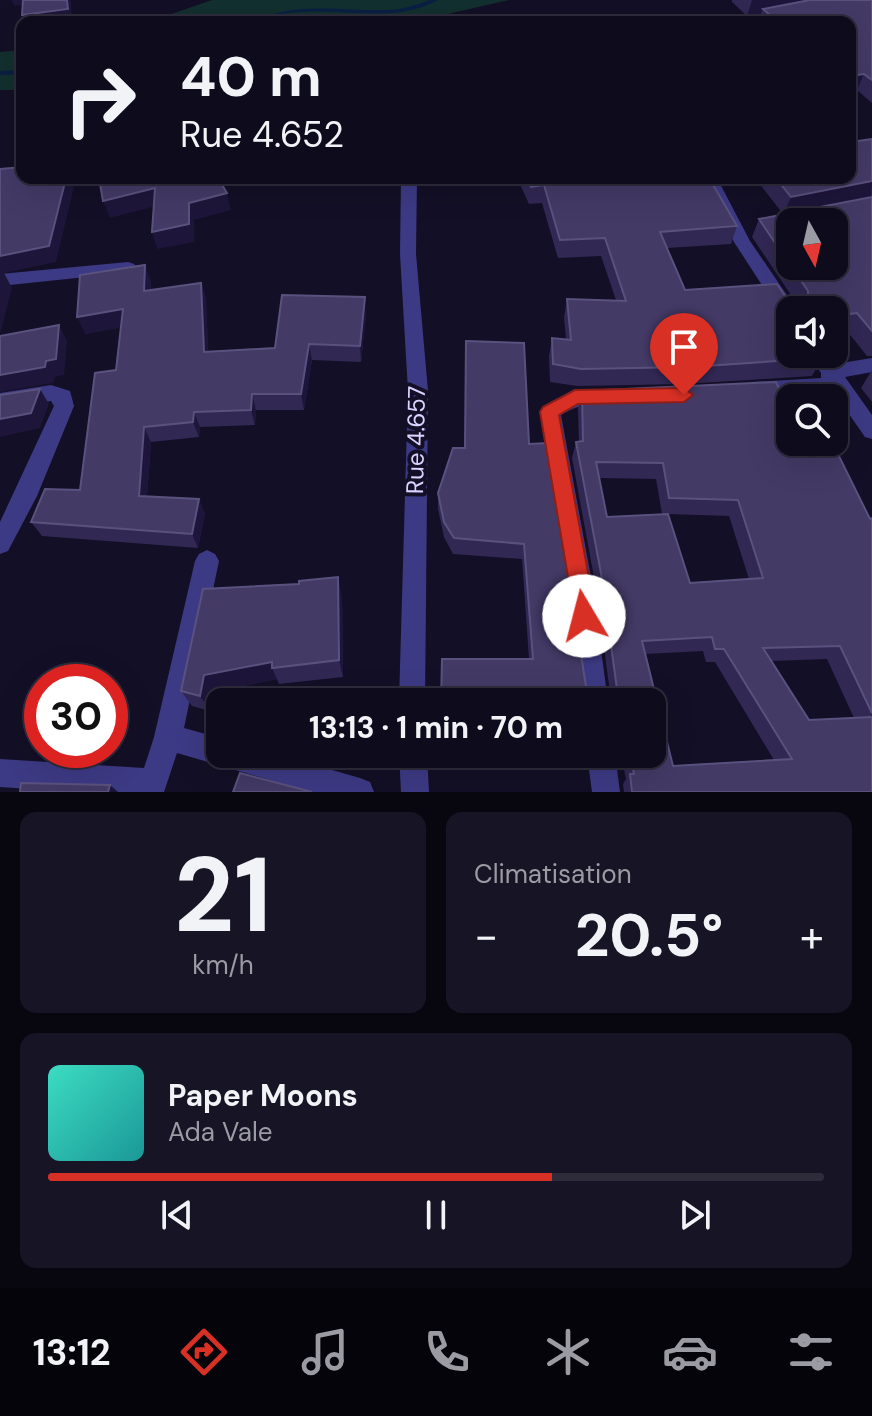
<!DOCTYPE html>
<html lang="fr">
<head>
<meta charset="utf-8">
<style>
  body { margin:0; font-family:"DM Sans",sans-serif; background:#171425; color:#f1f3f6; height:100vh; display:flex; flex-direction:column; font-size:30px; white-space:nowrap }
  * { box-sizing:border-box; margin:0 }
  p { font-size:26px; color:#9b9ba3 }
  .icon { flex:none; width:44px; height:44px; fill:none; stroke:currentColor; stroke-width:2; stroke-linecap:round; stroke-linejoin:round }
  .map { position:relative; height:792px; overflow:hidden }
  .panel { display:flex; flex-direction:column; gap:20px; padding:20px; background:#08060f; flex:1 }
  .panel>* { flex:none }
  .guide { position:absolute; left:16px; top:16px; width:840px; height:168px; border-radius:16px; box-shadow:0 8px 32px #0002,0 0 0 2px #2e2b3b; background:#0e0b1c; color:#f1f3f6; overflow:hidden }
  .needle { width:52px; rotate:172deg }
  .controls { position:absolute; left:776px; top:208px; display:grid; gap:16px }
  .controls a { display:grid; place-items:center; width:72px; height:72px; border-radius:16px; background:#0e0b1c; box-shadow:0 8px 32px #0002,0 0 0 2px #2e2b3b; font-size:40px }
  .speed { position:absolute; left:24px; top:664px; display:flex; gap:16px; font-size:40px; font-weight:700; text-align:center }
  .speed>* { display:grid; place-content:center; width:104px; height:104px; border-radius:50%; background:#0e0b1c; box-shadow:0 8px 32px #0002,0 0 0 2px #2e2b3b; line-height:1 }
  .speed .limit { border:12px solid #d22; background:#fff; color:#111 }
  .pin { position:absolute; display:grid; place-items:center; width:68px; height:68px; color:#fff; margin:-82px -34px; border-radius:50% 50% 50% 0; rotate:-45deg; box-shadow:0 0 8px #0007 }
  .pin .icon { rotate:45deg }
  .me { position:absolute; width:88px; margin:-44px; rotate:352deg; stroke-linejoin:round; filter:drop-shadow(0 0 6px #0008) }
  .turn { display:flex; align-items:center; gap:28px; height:168px; padding:0 32px; font-size:36px }
  .turn .icon { width:104px; height:104px; stroke-width:2.5 }
  .turn b { display:block; font-size:56px; line-height:68px }
  .big { font-size:60px; font-weight:700; line-height:1.1 }
  .panel .widget { flex:1; display:flex; flex-direction:column; justify-content:center; gap:12px; min-width:0; padding:0 28px; border-radius:16px; background:#171425 }
  .panel .dial { align-items:center; gap:0 }
  .dial b { font-size:104px; line-height:1 }
  .song { display:flex; align-items:center; gap:24px }
  .cover { width:96px; height:96px; border-radius:12px; background:linear-gradient(135deg,hsl(170 70% 55%),hsl(180 70% 35%)) }
  .played { height:8px; border-radius:4px; background:linear-gradient(90deg,#d93025 65%,#2e2b3b 65%) }
  .keys { display:flex; justify-content:space-around; direction:ltr }
  .heat { display:flex; justify-content:space-between; align-items:center; font-size:44px; direction:ltr }
  .panel .tiles { flex:1; display:grid; gap:20px; grid-template-columns:1fr 1fr }
  .widget:last-child { grid-column:span 2 }
  .trip { position:absolute; left:206px; top:688px; width:460px; height:80px; border-radius:16px; background:#0e0b1c; box-shadow:0 8px 32px #0002,0 0 0 2px #2e2b3b; font-weight:700; line-height:80px; text-align:center }
  .tabs { display:flex; height:128px; justify-content:space-around; align-items:center; background:#06040b; color:#9b9ba3 }
  .tabs .icon { width:56px; height:56px }
  .tabs .selected { color:#d93025 }
  .tabs b { font-size:36px; color:#f1f3f6 }
  .map>svg:first-child { display:block }
</style>
</head>
<body>
<div class="map">
<svg width="872" height="792" viewBox="0 0 872 792">
  <rect width="100%" height="100%" fill="#130f26"/>
  <g fill="#12302f">
    <polygon points="212,0 509,0 413,22 148,22"/>
    <polygon points="22,50 22,90 0,90 0,52"/>
  </g>
  <g fill="none" stroke-linecap="round" stroke-linejoin="round">
    <g fill="#0a1f44" fill-rule="evenodd">
      <path d="M430,0h8c-41,23 -90,9 -134,12 -10,0 -21,1 -31,5 -7,2 -9,5 -17,5 36,-22 89,-10 131,-12 14,0 29,-5 43,-10z"/>
      <polygon points="22,70 22,74 0,75 0,71"/>
    </g>
    <g fill="#3d3a85" fill-rule="evenodd">
      <polygon points="786,9 792,13 790,16 756,22 730,22"/>
      <polygon points="401,178 417,178 416,254 428,391 425,702 399,702 408,391 400,254"/>
      <polygon points="701,178 717,178 750,241 797,310 790,310 790,320 784,319 734,242"/>
      <polygon points="128,262 134,264 137,268 134,272 0,286 0,274"/>
      <polygon points="808,354 828,354 835,364 872,358 872,372 845,377 872,415 872,439 865,437 833,391 752,398 745,395 742,390 752,382 821,378 821,373"/>
      <polygon points="51,385 70,391 74,406 37,496 8,551 0,554 0,522 54,406 51,401 0,409 0,393"/>
      <path d="M575,389l40,3 3,5 -3,5c-24,8 -28,-3 -54,13l32,173 15,114h-26l-13,-114 -29,-176 3,-6z"/>
      <polygon points="207,550 215,554 219,561 184,728 220,738 220,754 276,754 360,778 370,782 374,792 311,792 177,753 164,792 75,792 0,787 0,759 144,768 154,737 195,561 199,554"/>
      <polygon points="399,754 427,754 429,792 401,792"/>
      <polygon points="587,754 615,754 620,792 592,792"/>
    </g>
  </g>
  <g fill="#312854" fill-rule="evenodd">
    <polygon points="732,0 872,0 872,103 857,90 850,22 758,22 761,13 747,16 732,2"/>
    <path d="M872,139v217h-5l-20,-25 -13,2v-23h-44l32,48 -10,18 -128,8 -107,2 -27,-4 -1,-26 3,-18 14,1 -2,-22 3,-18 49,1 -15,-44 -43,2 -16,-55 -13,1 -12,-26h192l28,48 -6,18 -64,4 18,42 112,14 -45,-67 7,-18 24,-5 -28,-36h95zM790,222l44,44h-44z"/>
    <polygon points="151,281 151,290 201,283 206,299 208,352 275,348 366,314 361,362 312,360 304,410 256,410 255,425 200,427 199,437 151,442 147,496 205,513 198,548 42,536 31,522 80,490 116,370 121,327 85,334"/>
    <polygon points="872,370 872,402 861,388"/>
    <path d="M582,391l226,59 62,69 2,-1v274h-248l-1,-8 3,-5 -5,-25h31v-52h-211l88,-43 -7,-100 -69,-5 -9,-17 -6,-28v-16l91,-49 58,249h23l-14,-105 -24,-130 4,-16h3l-1,-33zM599,478l57,1 6,35 -55,3zM668,514l61,2 20,63 -59,4zM703,651l3,11h9l59,98 -101,6 -28,-112zM827,659l27,59 -45,2 -38,-59z"/>
    <polygon points="342,596 343,677 279,684 277,679 214,692 210,711 192,706 181,691"/>
  </g>
  <g fill="#1d163a">
    <polygon points="12,0 26,0 28,4 14,6"/>
    <polygon points="67,0 71,0 72,22 25,22 22,15"/>
    <polygon points="752,0 828,0 763,9 761,13 747,16"/>
    <polygon points="864,74 857,90 850,92 850,76"/>
    <polygon points="66,178 76,178 56,262 4,273 12,288 0,334 0,256"/>
    <polygon points="872,181 871,197 801,211 801,207 799,212 783,215 791,197"/>
    <polygon points="155,188 160,205 110,218 103,201"/>
    <polygon points="227,193 231,210 194,220 194,242 157,249 152,232 189,203"/>
    <polygon points="145,265 151,281 150,307 144,291"/>
    <polygon points="201,283 206,299 209,368 204,352"/>
    <polygon points="365,297 366,314 361,362 360,346"/>
    <polygon points="123,309 130,326 85,334 77,317"/>
    <polygon points="59,325 67,341 64,375 55,377 53,383 0,392 0,375 46,361"/>
    <polygon points="309,344 312,360 304,410 301,394"/>
    <polygon points="40,389 49,404 40,428 0,437 0,419"/>
    <polygon points="252,394 256,410 255,425 251,410"/>
    <polygon points="194,412 200,427 199,437 193,422"/>
    <polygon points="144,427 151,442 146,511 139,496"/>
    <polygon points="199,499 205,513 198,548 192,534"/>
    <polygon points="338,577 342,596 343,677 339,660"/>
    <polygon points="272,662 272,668 277,679 214,692 210,711 200,696 204,675"/>
    <polygon points="110,785 118,792 108,792"/>
  </g>
  <g fill="#433a66" stroke="#5a527e" stroke-width="2" fill-rule="evenodd">
    <polygon points="23,0 67,0 68,9 22,15"/>
    <polygon points="810,0 872,0 872,80 864,74 850,76 850,22 778,22 763,9"/>
    <polygon points="872,139 872,181 791,197 776,178 850,178 850,142"/>
    <polygon points="22,167 22,178 66,178 49,246 0,256 0,169"/>
    <polygon points="99,178 218,178 227,193 189,203 189,224 152,232 155,188 103,201"/>
    <polygon points="526,178 709,178 737,226 660,232 685,290 777,284 790,303 800,305 801,295 808,295 808,291 791,266 834,266 834,222 790,222 790,265 759,219 802,211 801,207 820,207 872,197 872,331 857,313 834,316 834,310 790,310 790,354 819,354 822,358 690,367 581,369 553,364 552,338 571,340 567,299 626,301 605,238 560,240 544,185 531,187"/>
    <polygon points="145,265 144,291 201,283 204,352 275,348 282,295 365,297 360,346 309,344 301,394 252,394 251,410 194,412 193,422 144,427 139,496 199,499 192,534 31,522 45,489 80,490 95,373 116,370 123,309 77,317 80,275"/>
    <polygon points="59,325 56,359 46,361 45,367 0,375 0,336"/>
    <path d="M466,341l58,2 5,101 19,-1 39,250h27l3,-4 -16,-116 -25,-131 7,-1 -1,-50 194,-9 14,30v30h14l4,8 27,-2 35,71 2,-1v195l-32,-67 -77,2 46,72 63,-3v75h-240l-2,-18h4l-4,-20h22v-52h-211l1,-43h91l-9,-115 -70,-6 -10,-16 -6,-29 15,-45h12zM596,462l67,1 6,35 69,2 25,78 -73,5 -22,-69 -61,3zM712,637l3,12h9l68,110 -119,7 -31,-125z"/>
    <polygon points="40,389 31,413 0,419 0,395"/>
    <polygon points="338,577 339,660 272,668 272,662 204,675 200,696 181,691 203,589 299,584 299,581"/>
    <polygon points="240,773 312,792 233,792"/>
    <polygon points="21,783 110,785 108,792 20,792"/>
  </g>
  <polygon fill="#d93025" stroke="#8d1f18" stroke-width="2" points="684,388 693,395 684,402 578,404 559,415 596,616 592,624 584,627 576,624 540,412 543,407 575,390"/>
  <g text-anchor="middle" stroke-width="8" stroke-linejoin="round" paint-order="stroke">
    <g font-size="24" fill="#d9d4ff" stroke="#130f26">
      <text transform="translate(416 440) rotate(-89)" y="8">Rue 4.657</text>
    </g>
  </g>
</svg>
<div class="controls">
<a><svg class="needle" viewBox="-14 -14 28 28"><path d="M0-13l5 13h-10z" fill="#e53935"/><path d="M0 13l5-13h-10z" fill="#9b9ba3"/></svg></a>
<a><svg class="icon" aria-label="sound" viewBox="0 0 24 24"><path d="M4 9h4l5-4v14l-5-4H4zM17 9q2 3 0 6"/></svg></a>
<a><svg class="icon" aria-label="search" viewBox="0 0 24 24"><circle cx="10" cy="10" r="6"/><path d="M15 15l6 6"/></svg></a>
</div>
<div class="speed"><div class="limit">30</div></div>
<div class="pin" style="left:684px;top:395px;background:#d93025"><svg class="icon" aria-label="arrive" viewBox="0 0 24 24"><path d="M6 21V4h12l-3 4 3 4H6"/></svg></div>
<svg class="me" style="left:584px;top:616px" viewBox="-20 -20 40 40"><circle r="19" fill="#fff"/><path d="M0-13L10 11 0 6-10 11z" fill="#d93025"/></svg>
<div class="trip">13:13 · 1 min · 70 m</div>
<div class="guide">
<div class="turn"><svg class="icon" aria-label="right" viewBox="0 0 24 24"><path d="M7 20v-9h11M14 6l5 5-5 5"/></svg><div><b>40 m</b>Rue 4.652</div></div>
</div>
</div>
<section class="panel">
<div class="tiles">
<div class="widget dial"><b>21</b><p>km/h</p></div>
<div class="widget"><p>Climatisation</p>
<div class="heat"><a>−</a><b class="big">20.5°</b><a>+</a></div>
</div>
<div class="widget">
<div class="song"><i class="cover"></i><div><b>Paper Moons</b><p>Ada Vale</p></div></div>
<div class="played"></div>
<div class="keys"><svg class="icon" aria-label="previous" viewBox="0 0 24 24"><path d="M18 5L8 12l10 7zM5 5v14"/></svg><svg class="icon" aria-label="pause" viewBox="0 0 24 24"><path d="M8 5v14M16 5v14"/></svg><svg class="icon" aria-label="next" viewBox="0 0 24 24"><path d="M6 5l10 7-10 7zM19 5v14"/></svg></div>
</div>
</div>
</section>
<nav class="tabs">
<b>13:12</b>
<svg class="icon selected" aria-label="directions" viewBox="0 0 24 24"><path d="M12 3l9 9-9 9-9-9zM9 14v-3h6M13 9l2 2-2 2"/></svg>
<svg class="icon" aria-label="music" viewBox="0 0 24 24"><path d="M9 18V5l10-2v13"/><circle cx="6" cy="18" r="3"/><circle cx="16" cy="16" r="3"/></svg>
<svg class="icon" aria-label="phone" viewBox="0 0 24 24"><path d="M5 4h4l2 5-3 2q2 4 5 5l2-3 5 2v4C11 20 4 13 5 4z"/></svg>
<svg class="icon" aria-label="climate" viewBox="0 0 24 24"><path d="M12 3v18M4 7l16 10M4 17L20 7"/></svg>
<svg class="icon" aria-label="car" viewBox="0 0 24 24"><path d="M5 17H2v-5l4-1 3-4h7l3 4 3 1v5h-3M9 17h6M6 11h13"/><circle cx="7" cy="17" r="2"/><circle cx="17" cy="17" r="2"/></svg>
<svg class="icon" aria-label="filters" viewBox="0 0 24 24"><path d="M4 7h16M4 17h16"/><circle cx="9" cy="7" r="2"/><circle cx="15" cy="17" r="2"/></svg>
</nav>
</body>
</html>
